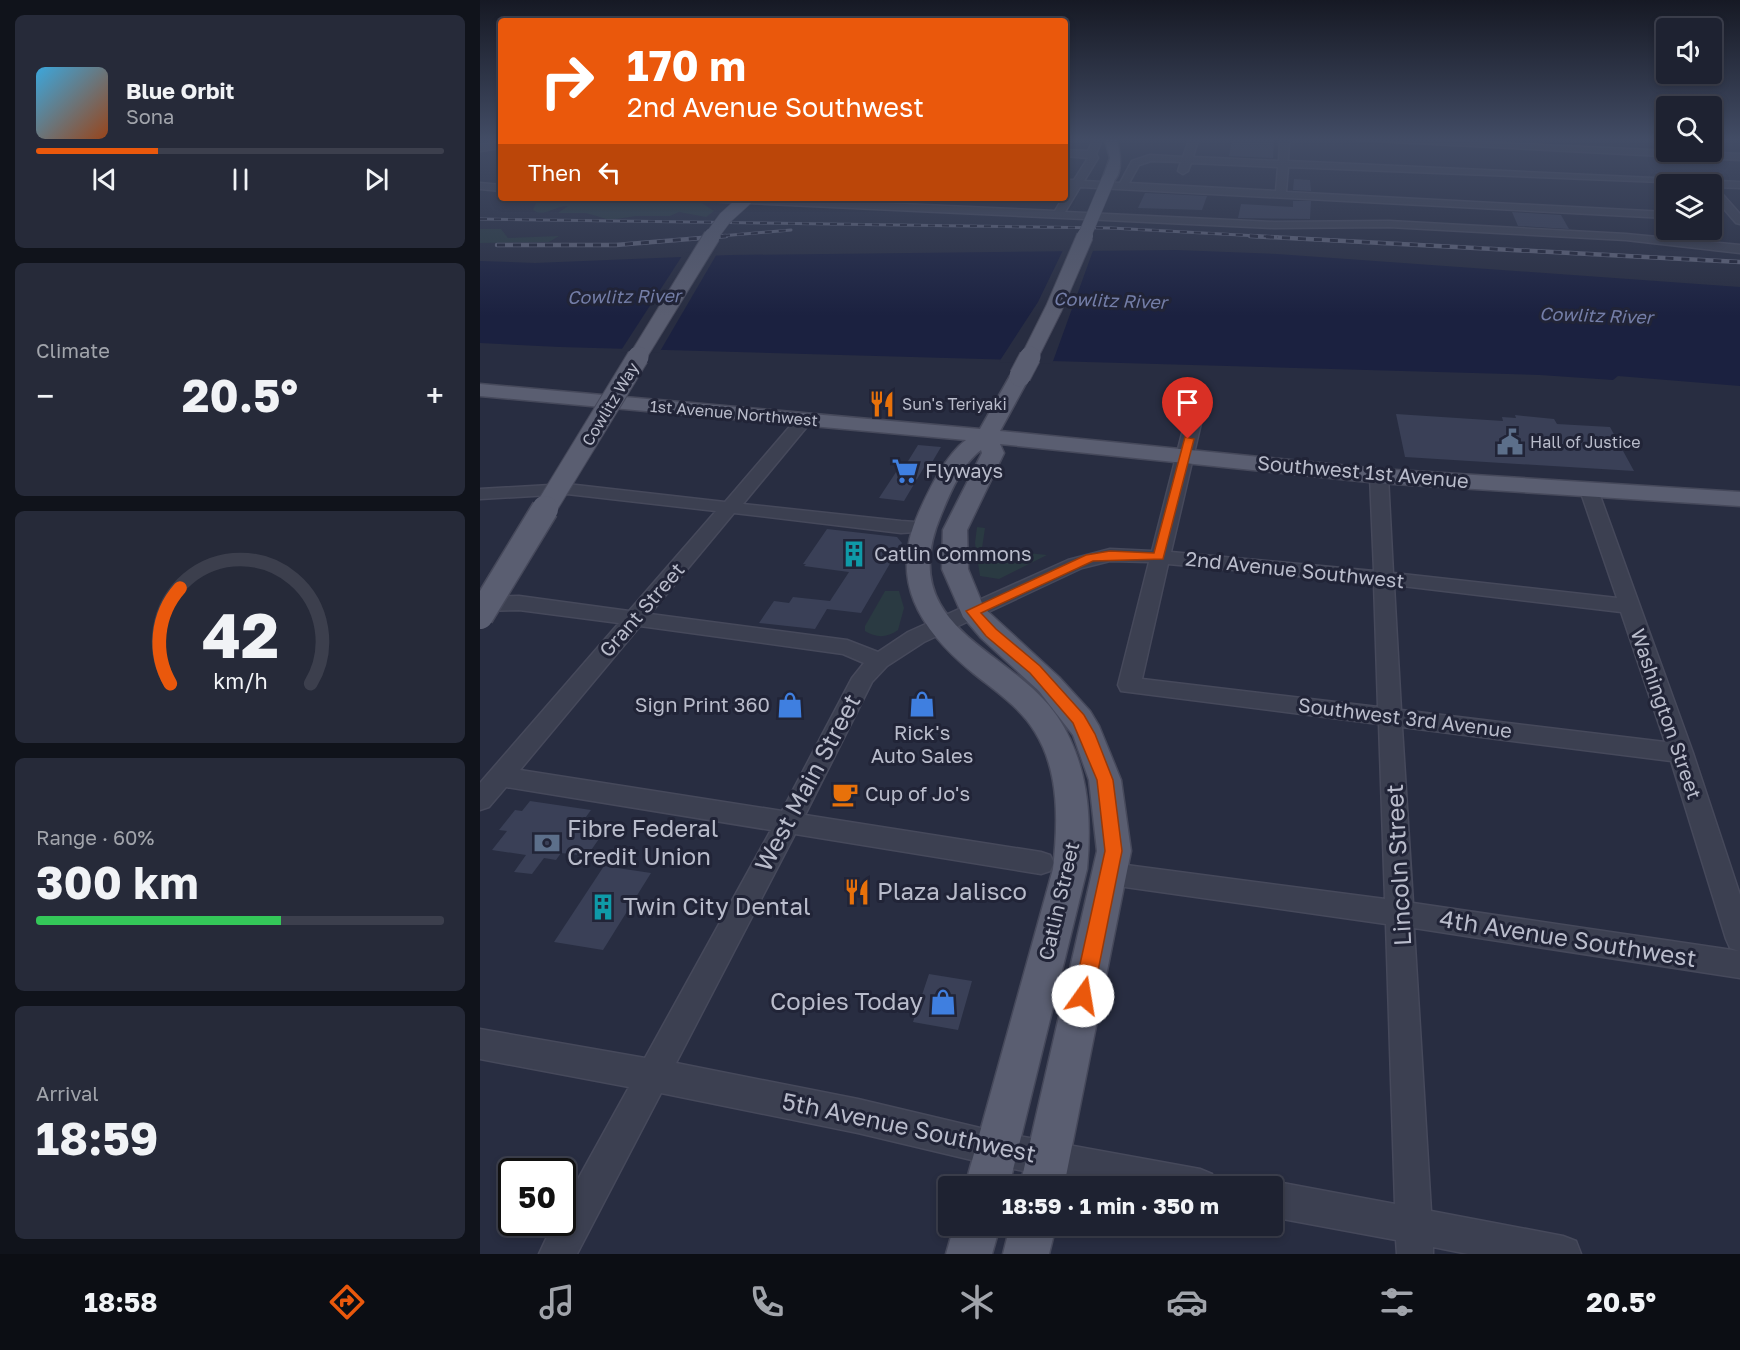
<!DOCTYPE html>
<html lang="en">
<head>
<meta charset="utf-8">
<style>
  body { margin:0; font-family:"Golos Text",sans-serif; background:#262a39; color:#f1f3f6; height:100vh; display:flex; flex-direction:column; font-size:22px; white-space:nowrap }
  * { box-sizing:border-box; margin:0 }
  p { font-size:20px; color:#a1a4ab }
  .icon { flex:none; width:33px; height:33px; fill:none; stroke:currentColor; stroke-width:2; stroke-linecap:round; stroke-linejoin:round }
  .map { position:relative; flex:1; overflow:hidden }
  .sheet { display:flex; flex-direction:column; gap:15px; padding:15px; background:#10131b; width:480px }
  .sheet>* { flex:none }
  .top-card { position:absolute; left:18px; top:18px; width:570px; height:183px; border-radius:6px; box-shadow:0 3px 9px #0003,0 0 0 2px #3c3f4d; background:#ea580c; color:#fff; overflow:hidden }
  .controls { position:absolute; left:1176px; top:18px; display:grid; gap:12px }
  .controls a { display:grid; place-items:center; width:66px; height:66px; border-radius:6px; background:#1e2231; box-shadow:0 3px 9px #0003,0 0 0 2px #3c3f4d; font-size:30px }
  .speed { position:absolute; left:18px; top:1158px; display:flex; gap:12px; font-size:30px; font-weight:700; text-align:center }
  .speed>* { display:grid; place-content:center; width:78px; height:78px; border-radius:50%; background:#1e2231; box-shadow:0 3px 9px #0003,0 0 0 2px #3c3f4d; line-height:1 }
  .speed .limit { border:3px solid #111; border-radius:9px; background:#fff; color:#111 }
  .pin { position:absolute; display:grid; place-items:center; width:51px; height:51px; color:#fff; margin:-62px -26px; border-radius:50% 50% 50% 0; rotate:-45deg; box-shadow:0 0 6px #0007 }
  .pin .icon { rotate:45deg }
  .me { position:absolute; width:66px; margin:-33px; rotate:13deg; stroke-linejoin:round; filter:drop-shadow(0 0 4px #0008) }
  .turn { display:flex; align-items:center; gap:21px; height:126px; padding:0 30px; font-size:27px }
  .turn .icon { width:78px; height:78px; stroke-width:2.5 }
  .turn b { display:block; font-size:42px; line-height:51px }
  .then { display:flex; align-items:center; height:57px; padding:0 30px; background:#0003; gap:12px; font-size:22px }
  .big { font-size:45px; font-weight:700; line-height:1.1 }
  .sheet .widget { flex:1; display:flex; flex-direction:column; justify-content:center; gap:9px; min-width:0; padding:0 21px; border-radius:9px; background:#262a39 }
  .sheet .dial { align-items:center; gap:0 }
  .dial svg { height:156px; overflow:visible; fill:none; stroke:#3c3f4d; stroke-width:7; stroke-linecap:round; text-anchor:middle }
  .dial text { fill:#f1f3f6; stroke:none }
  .song { display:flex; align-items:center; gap:18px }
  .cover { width:72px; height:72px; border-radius:9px; background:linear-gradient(135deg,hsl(200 70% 55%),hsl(20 70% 35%)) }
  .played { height:6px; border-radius:3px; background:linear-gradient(90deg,#ea580c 30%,#3c3f4d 30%) }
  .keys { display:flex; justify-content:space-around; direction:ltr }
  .heat { display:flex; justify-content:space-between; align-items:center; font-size:33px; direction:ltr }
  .charge { height:9px; border-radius:4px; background:linear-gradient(90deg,#34c759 60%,#3c3f4d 0) }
  .trip { position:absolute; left:458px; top:1176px; width:345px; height:60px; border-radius:6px; background:#1e2231; box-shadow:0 3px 9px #0003,0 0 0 2px #3c3f4d; font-weight:700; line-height:60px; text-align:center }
  .dock { display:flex; height:96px; justify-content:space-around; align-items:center; background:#0c0e14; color:#a1a4ab }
  .dock .icon { width:42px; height:42px }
  .dock .current { color:#ea580c }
  .dock b { font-size:27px; color:#f1f3f6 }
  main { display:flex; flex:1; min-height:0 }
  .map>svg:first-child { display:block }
</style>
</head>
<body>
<main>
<section class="sheet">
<div class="widget">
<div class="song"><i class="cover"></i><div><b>Blue Orbit</b><p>Sona</p></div></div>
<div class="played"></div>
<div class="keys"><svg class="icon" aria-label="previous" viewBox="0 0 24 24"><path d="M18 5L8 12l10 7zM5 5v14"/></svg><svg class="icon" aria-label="pause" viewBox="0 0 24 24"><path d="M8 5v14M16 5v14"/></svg><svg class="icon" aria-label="next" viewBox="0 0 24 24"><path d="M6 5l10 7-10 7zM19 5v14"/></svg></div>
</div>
<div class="widget"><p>Climate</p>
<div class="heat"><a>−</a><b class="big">20.5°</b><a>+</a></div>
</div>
<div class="widget dial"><svg viewBox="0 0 100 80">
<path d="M14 69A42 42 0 1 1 86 69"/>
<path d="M14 69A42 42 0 0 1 19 20" stroke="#ea580c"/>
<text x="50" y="56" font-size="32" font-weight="700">42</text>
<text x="50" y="72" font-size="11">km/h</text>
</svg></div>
<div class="widget"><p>Range · 60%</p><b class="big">300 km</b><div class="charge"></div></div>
<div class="widget"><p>Arrival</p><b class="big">18:59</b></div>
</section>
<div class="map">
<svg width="1260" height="1254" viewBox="0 0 1260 1254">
  <rect width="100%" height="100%" fill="#282d41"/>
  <g fill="#2a3a42">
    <path d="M58,198h23l7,4 29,-4 28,3 28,-3 24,5h25l12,8 -8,6 -27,-5 -9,4h-34l-26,4 -24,-7h-28l10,-7c-14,0 -24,12 -35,4z"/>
    <polygon points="0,229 21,229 28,238 79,236 69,242 0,243"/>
    <polygon points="497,527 505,528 502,548 567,555 519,579 500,576 495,543"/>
    <path d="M405,591h14l5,17 -6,22c-11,8 -22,8 -33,1v-5z"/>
  </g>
  <polygon fill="#1b2140" points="696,250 797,254 1260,287 1260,386 1138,376 1133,380 1060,375 80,347 0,343 0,261 55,263 250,255"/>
  <g fill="#282d41">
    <polygon points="584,248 614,248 572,364 519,362 558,302"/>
    <polygon points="238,252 179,353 140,352 204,253"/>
  </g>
  <g fill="#3a4057">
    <polygon points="752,140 794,140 793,158 749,156"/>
    <polygon points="814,179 830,180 831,191 813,190"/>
    <polygon points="665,193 727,196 722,210 658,208"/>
    <polygon points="813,201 831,201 830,219 758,218 761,204 813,207"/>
    <polygon points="1032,212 1081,215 1089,229 1038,226"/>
    <polygon points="916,414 1023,421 1022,417 1036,418 1035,415 1074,419 1077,424 1130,427 1154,471 925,457"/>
    <polygon points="438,445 461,447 451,464 446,464 424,501 399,498 420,466 425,466"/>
    <polygon points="347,529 417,537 422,543 381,613 347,609 335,629 279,623 294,601 309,603 313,597 350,601 369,572 324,566 326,564 323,564"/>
    <polygon points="50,801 111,810 95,832 121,836 107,856 81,853 76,860 64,858 52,874 34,872 46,855 12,850 27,831 19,830 35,810 42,811"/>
    <polygon points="124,866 171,873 123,950 74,942"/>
    <polygon points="449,974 492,981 478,1030 433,1022"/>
  </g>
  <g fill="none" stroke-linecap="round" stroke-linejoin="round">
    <g stroke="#46495b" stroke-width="3">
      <g id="minor">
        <path d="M613,140h9l-6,14 2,4 -14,23 36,2 12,-22 18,-6 33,2 6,-17h9l-5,17 86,4 1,-21h9l-1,21 452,21v6l-24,-1 24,27v10l-4,-1 -24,-28v-11l-424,-17 -2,25 380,20v6l-586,-31 -15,25 209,10 115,-1 237,13 114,11v8l-114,-13 -237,-13 -115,1 -568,-27 -5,-3h71l283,13 15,-25h-5v-6h9l14,-22 -23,-2v-6l23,1zM671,161l30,1 -3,9 5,3 5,-3 3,-8 87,4 -2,24 -147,-8 10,-18z"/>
        <polygon points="876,140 951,140 1260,154 1260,160"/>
        <polygon points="21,142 21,148 0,151 0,145"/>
        <polygon points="0,183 21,185 21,191 0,189"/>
        <path d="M718,397l8,5 -35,150 203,19 -4,-95 9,-5 9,5 5,97 224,25 -37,-108 9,-5 9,5 95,263 47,142v83l-326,-50 17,283 132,25 13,5 5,13h-113l-35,-7v7h-36l-1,-14 -124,-23v-31h-12l12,-5 123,23 -9,-280 -275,-39 -10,-3 -4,-8 4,-8 10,-3 274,36 -6,-175 -258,-33 -3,-6 31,-123 -39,-1 -28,7 -158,74 -37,24 -15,16 -67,133 236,37 9,3 4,8 -4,8 -9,3 -246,-40 -119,229 182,36 139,33 203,37 12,5 5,12h-109l-111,-20 -139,-33 -197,-40 -84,161h-38l15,-32h8v-14l67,-121 -149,-28v-30l165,29 126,-228 -265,-43 -17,20 -9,3v-27l139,-160 -100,-13 -39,1v-14l39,-1 110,15 87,-100 -149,-17 -87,5v-10l87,-5 158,18 73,-85h12l2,3 -2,3 -67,81 158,17 29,2 2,4 -2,4 -29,2 -167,-20 -84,101 197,26 31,12 30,-20 160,-72 42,-11 42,2 38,-149zM688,564l206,19 4,124 -236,-28zM914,585l227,27 44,130 -264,-32zM160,626l203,28 21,9 -12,15 -70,133 -262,-41zM922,727l269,34 55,178 4,9 9,3 -326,-48z"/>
      </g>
    </g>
    <g stroke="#46495b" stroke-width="3">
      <g id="major">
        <path d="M625,140h12c3,13 8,39 -9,44l-6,-4 8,-22z"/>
        <path d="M540,370l10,6 -30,55 379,38 361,23v14l-361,-23 -379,-39 4,9 -37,77 1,39 16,39 75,69 31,34 9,15 22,54 10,71 -67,335h-44l77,-335 -8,-71 -16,-45 -34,-44 -58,-53 -18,-21 -21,-48 1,-39 39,-77 -1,-3c-19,14 -31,43 -40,65 -48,114 69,132 116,201 31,46 35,99 30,153l-78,317h-44l88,-317c5,-45 7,-97 -18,-137 -15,-25 -40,-41 -62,-59 -54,-44 -85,-93 -54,-161 11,-24 26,-56 47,-72l-486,-44v-12l500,45 30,-53z"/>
        <polygon points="474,1226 520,1226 512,1254 466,1254"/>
        <polygon points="530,1226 576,1226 569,1254 523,1254"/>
      </g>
    </g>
    <use href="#minor" fill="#3c4051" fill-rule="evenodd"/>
    <use href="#major" fill="#5a5e71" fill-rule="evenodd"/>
    <g stroke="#5f6378" stroke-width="3">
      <g id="rail-far1">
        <polyline points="0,219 631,228 798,237"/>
        <polyline points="229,237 311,230"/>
      </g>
    </g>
    <g stroke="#5f6378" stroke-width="4.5">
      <g id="rail">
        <polyline points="770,236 1260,262"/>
        <polyline points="17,245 136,245 246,236"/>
      </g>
    </g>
    <use href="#rail-far1" stroke="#212437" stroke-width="2" stroke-dasharray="7" stroke-linecap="butt"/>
    <use href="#rail" stroke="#212437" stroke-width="3" stroke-dasharray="8" stroke-linecap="butt"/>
    <g stroke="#46495b" stroke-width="14" stroke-linecap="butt">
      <g id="major-bridge-far3">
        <polyline points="231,237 245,218 267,198"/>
        <polyline points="604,237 628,180"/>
      </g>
    </g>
    <g stroke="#46495b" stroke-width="18" stroke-linecap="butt">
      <g id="major-bridge-far2">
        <polyline points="157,358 232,236"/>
        <polyline points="549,358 574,308 605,236"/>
      </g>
    </g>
    <g stroke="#46495b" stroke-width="23" stroke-linecap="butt">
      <g id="major-bridge-far1">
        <polyline points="540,376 550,357"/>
        <polyline points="64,511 158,357"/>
      </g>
    </g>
    <g stroke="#46495b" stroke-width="29" stroke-linecap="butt">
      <polyline id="major-bridge" points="0,616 65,509"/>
    </g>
    <use href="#major-bridge-far3" stroke="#5a5e71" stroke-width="13"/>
    <use href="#major-bridge-far2" stroke="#5a5e71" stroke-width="16"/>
    <use href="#major-bridge-far1" stroke="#5a5e71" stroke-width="21"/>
    <use href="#major-bridge" stroke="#5a5e71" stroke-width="26"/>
  </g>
  <linearGradient id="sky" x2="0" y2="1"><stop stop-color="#161924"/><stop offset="0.44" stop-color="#424c65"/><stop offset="1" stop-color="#424c65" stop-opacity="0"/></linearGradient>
  <rect width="1260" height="316" fill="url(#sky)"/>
  <polygon fill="#ea580c" stroke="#983908" stroke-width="1.5" points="705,437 714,439 683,559 613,561 501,613 516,629 560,666 604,715 615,734 633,780 642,851 613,996 610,1003 603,1005 596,1003 593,996 625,851 617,780 593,723 550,673 506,636 486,611 606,555 630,551 674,553"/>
  <defs>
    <g id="restaurant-bare" transform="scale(2.07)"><path d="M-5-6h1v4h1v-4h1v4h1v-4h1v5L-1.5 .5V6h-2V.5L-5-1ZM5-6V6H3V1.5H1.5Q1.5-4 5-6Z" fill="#e8710a" stroke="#212437" stroke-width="2.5" paint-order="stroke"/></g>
    <g id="civic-bare" transform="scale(2.07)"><path d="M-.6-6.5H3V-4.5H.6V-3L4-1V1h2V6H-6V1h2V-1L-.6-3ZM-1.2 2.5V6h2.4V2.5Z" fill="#5c6f8a" stroke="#212437" stroke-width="2.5" paint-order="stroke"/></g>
    <g id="supermarket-bare" transform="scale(2.07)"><path d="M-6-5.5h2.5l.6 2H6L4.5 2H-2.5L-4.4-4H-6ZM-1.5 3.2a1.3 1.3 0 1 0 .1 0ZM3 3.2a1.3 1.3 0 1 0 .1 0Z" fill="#3f7fe0" stroke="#212437" stroke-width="2.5" paint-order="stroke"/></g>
    <g id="building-bare" transform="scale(2.07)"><path d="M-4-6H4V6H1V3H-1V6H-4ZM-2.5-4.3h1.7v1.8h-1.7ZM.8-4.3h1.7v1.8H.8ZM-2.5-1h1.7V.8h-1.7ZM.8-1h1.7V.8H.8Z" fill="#0f9aa8" stroke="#212437" stroke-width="2.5" paint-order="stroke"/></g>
    <g id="shop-bare" transform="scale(2.07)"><path d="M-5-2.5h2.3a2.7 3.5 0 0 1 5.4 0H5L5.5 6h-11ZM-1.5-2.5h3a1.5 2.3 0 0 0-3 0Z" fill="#3f7fe0" stroke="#212437" stroke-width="2.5" paint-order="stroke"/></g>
    <g id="cafe-bare" transform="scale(2.07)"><path d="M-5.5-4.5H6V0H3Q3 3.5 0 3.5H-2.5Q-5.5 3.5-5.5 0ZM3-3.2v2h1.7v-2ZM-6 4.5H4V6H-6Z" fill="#e8710a" stroke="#212437" stroke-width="2.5" paint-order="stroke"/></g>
    <g id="bank-bare" transform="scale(2.07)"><path d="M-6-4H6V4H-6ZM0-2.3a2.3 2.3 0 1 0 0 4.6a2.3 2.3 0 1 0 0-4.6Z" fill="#5c6f8a" stroke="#212437" stroke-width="2.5" paint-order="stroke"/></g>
  </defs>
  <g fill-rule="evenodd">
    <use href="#restaurant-bare" x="402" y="404"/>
    <use href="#civic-bare" x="1030" y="442"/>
    <use href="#supermarket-bare" x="425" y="471"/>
    <use href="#building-bare" x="374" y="554"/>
    <use href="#shop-bare" x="442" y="704"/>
    <use href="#shop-bare" x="310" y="705"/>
    <use href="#cafe-bare" x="365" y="794"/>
    <use href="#bank-bare" x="67" y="843"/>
    <use href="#restaurant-bare" x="377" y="892"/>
    <use href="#building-bare" x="123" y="907"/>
    <use href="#shop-bare" x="463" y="1002"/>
  </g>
  <g text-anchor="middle" stroke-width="6" stroke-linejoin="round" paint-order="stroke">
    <g font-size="16" fill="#b9bccb" stroke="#212437">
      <text transform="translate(130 404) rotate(-59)" y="6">Cowlitz Way</text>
      <text transform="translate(254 413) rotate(5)" y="6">1st Avenue Northwest</text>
    </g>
    <g font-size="16" fill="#b9bccb" stroke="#212437" text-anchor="start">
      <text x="422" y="410">Sun's Teriyaki</text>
      <text x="1050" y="448">Hall of Justice</text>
    </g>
    <g font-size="18" font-style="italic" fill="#747ea8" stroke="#212437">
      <text transform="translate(144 297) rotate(-1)" y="6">Cowlitz River</text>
      <text transform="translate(630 301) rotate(2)" y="6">Cowlitz River</text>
      <text transform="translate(1116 316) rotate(2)" y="6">Cowlitz River</text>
    </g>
    <g font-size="20" fill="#b9bccb" stroke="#212437" text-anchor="start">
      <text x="445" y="478">Flyways</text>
      <text x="394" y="561">Catlin Commons</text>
      <text x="290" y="712" text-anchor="end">Sign Print 360</text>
      <text x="442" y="740" text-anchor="middle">Rick's<tspan x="442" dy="23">Auto Sales</tspan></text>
      <text x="385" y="801">Cup of Jo's</text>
    </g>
    <g font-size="20" fill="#b9bccb" stroke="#212437">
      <text transform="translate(883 472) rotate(5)" y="7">Southwest 1st Avenue</text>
      <text transform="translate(815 570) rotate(6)" y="7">2nd Avenue Southwest</text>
      <text transform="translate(162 610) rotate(-49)" y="7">Grant Street</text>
      <text transform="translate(1186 714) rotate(71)" y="7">Washington Street</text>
      <text transform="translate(925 718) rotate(7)" y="7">Southwest 3rd Avenue</text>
      <text transform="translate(579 901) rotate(-77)" y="7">Catlin Street</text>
    </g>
    <g font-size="24" fill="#b9bccb" stroke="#212437">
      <text transform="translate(328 783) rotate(-62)" y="8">West Main Street</text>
      <text transform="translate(919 865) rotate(-93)" y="8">Lincoln Street</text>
      <text transform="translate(1088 939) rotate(9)" y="8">4th Avenue Southwest</text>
      <text transform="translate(429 1128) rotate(12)" y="8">5th Avenue Southwest</text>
    </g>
    <g font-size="24" fill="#b9bccb" stroke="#212437" text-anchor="start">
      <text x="87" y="837">Fibre Federal<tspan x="87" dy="28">Credit Union</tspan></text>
      <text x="397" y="900">Plaza Jalisco</text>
      <text x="143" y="915">Twin City Dental</text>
      <text x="443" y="1010" text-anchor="end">Copies Today</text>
    </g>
  </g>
</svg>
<div class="controls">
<a><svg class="icon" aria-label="sound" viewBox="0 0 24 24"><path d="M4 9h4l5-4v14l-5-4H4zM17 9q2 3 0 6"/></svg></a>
<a><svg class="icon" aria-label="search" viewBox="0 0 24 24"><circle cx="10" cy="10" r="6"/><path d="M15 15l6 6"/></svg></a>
<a><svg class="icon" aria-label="layers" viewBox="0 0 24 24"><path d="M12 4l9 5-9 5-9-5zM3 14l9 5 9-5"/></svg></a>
</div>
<div class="speed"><div class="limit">50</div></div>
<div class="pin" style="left:708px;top:439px;background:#d93025"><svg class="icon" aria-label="arrive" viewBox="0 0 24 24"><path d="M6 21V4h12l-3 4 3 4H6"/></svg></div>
<svg class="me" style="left:603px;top:996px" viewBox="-20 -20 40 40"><circle r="19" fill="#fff"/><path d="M0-13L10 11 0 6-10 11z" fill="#ea580c"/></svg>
<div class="trip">18:59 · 1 min · 350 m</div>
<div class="top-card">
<div class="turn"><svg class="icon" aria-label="right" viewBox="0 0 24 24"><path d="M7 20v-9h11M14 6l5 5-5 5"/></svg><div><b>170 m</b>2nd Avenue Southwest</div></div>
<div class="then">Then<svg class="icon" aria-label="left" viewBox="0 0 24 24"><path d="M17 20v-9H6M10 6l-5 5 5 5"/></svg></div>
</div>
</div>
</main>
<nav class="dock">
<b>18:58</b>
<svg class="icon current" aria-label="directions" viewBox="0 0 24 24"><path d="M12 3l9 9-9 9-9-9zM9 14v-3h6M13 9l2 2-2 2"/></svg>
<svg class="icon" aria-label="music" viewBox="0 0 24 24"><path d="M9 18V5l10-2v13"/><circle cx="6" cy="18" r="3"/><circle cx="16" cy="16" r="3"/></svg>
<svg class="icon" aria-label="phone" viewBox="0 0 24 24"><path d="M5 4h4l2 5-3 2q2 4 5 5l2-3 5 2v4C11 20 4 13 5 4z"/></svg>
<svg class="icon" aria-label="climate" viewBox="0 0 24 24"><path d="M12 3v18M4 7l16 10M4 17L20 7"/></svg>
<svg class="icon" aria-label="car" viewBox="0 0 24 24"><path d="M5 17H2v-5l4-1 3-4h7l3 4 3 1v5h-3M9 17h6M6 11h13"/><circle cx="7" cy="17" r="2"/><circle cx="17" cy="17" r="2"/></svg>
<svg class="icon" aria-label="filters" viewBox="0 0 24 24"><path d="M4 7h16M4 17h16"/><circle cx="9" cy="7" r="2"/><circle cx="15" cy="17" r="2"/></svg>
<b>20.5°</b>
</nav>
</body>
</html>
